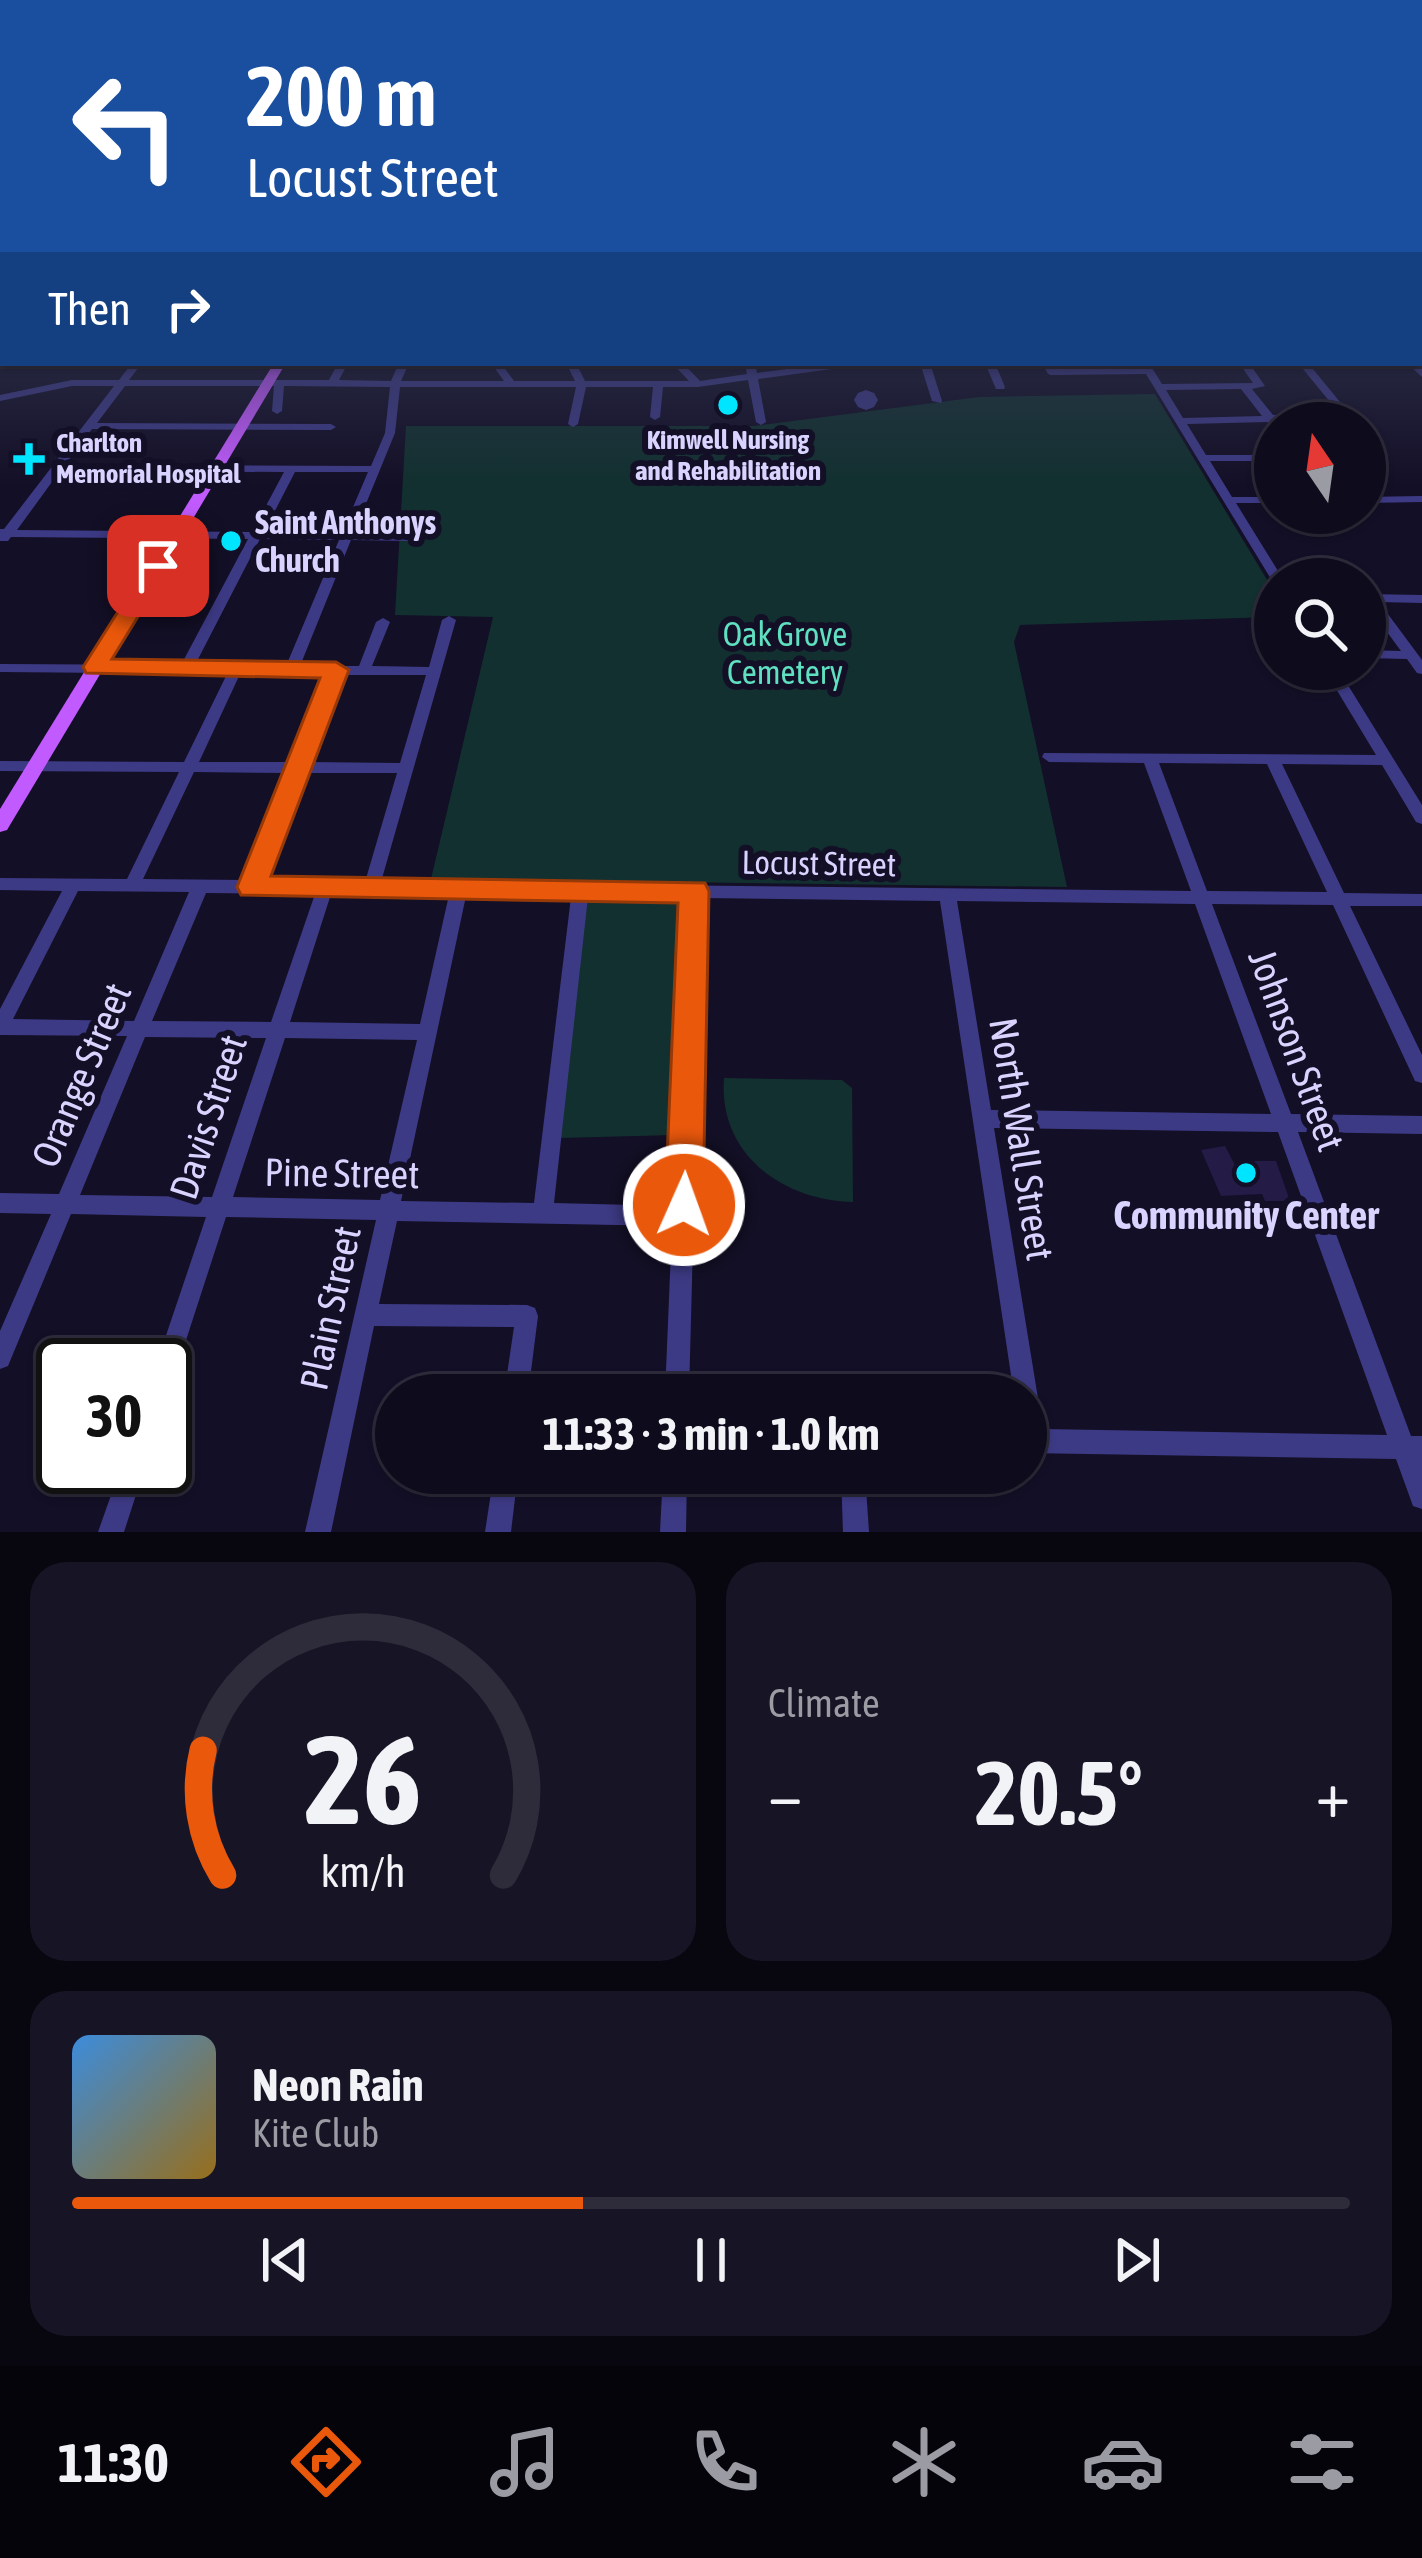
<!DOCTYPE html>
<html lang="en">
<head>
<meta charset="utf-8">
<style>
  body { margin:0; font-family:"Asap Condensed",sans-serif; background:#171425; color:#f1f3f6; height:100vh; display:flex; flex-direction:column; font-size:45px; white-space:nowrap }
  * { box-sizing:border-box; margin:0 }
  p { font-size:39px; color:#9b9ba3 }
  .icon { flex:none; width:66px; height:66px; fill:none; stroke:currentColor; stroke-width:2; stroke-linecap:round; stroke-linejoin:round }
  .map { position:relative; height:1532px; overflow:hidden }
  .sheet { display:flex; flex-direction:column; gap:30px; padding:30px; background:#08060f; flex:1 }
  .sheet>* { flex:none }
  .banner { position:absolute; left:0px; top:0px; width:1422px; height:366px; box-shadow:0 3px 9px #0004,0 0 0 3px #2e2b3b; background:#1a4fa0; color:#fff; overflow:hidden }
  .needle { width:78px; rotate:347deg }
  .tools { position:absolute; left:1254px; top:402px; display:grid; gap:24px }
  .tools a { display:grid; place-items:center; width:132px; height:132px; border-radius:50%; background:#0e0b1c; box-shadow:0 3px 9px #0004,0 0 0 3px #2e2b3b; font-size:60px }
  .speed { position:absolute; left:36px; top:1338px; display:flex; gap:24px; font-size:60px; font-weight:700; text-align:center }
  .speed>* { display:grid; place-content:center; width:156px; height:156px; border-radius:50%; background:#0e0b1c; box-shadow:0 3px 9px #0004,0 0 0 3px #2e2b3b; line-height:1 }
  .speed .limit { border:6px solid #111; border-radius:18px; background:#fff; color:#111 }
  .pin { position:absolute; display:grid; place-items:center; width:102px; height:102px; color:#fff; margin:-51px; border-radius:24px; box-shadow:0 6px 18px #0006 }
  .me { position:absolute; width:132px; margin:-66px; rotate:2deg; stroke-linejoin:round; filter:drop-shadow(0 0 9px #0008) }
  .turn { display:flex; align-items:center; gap:42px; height:252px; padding:0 48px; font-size:54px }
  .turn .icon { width:156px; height:156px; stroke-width:2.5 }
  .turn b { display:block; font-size:84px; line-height:102px }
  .then { display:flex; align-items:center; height:114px; padding:0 48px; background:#0003; gap:24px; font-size:45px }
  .big { font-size:90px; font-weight:700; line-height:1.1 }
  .sheet .card { flex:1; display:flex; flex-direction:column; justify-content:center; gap:18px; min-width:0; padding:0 42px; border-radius:36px; background:#171425 }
  .sheet .dial { align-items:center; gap:0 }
  .dial svg { height:312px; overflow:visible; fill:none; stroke:#2e2b3b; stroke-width:7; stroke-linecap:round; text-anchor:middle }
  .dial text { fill:#f1f3f6; stroke:none }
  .song { display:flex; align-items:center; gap:36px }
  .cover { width:144px; height:144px; border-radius:18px; background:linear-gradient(135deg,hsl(210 70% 55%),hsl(40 70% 35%)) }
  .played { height:12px; border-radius:6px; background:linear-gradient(90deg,#ea580c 40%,#2e2b3b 40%) }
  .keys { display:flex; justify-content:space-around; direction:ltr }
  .heat { display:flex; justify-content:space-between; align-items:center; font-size:66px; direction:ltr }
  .sheet .tiles { flex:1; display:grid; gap:30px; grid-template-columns:1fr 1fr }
  .card:last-child { grid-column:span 2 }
  .trip { position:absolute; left:375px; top:1374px; width:672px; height:120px; border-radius:60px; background:#0e0b1c; box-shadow:0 3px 9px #0004,0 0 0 3px #2e2b3b; font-weight:700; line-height:120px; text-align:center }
  .dock { display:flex; height:192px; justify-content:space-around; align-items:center; background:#06040b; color:#9b9ba3 }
  .dock .icon { width:84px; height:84px }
  .dock .selected { color:#ea580c }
  .dock b { font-size:54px; color:#f1f3f6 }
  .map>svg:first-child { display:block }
</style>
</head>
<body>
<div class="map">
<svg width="1422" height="1532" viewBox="0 0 1422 1532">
  <rect width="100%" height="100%" fill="#130f26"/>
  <g fill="#12302f">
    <polygon points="1155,394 1275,593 1275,617 1020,625 1014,642 1067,887 431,879 493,617 395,615 406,426 754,426 979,397"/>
    <polygon points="587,896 683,897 674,1135 560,1138"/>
    <path d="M724,1078l118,2 10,8 1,114c-70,-1 -135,-48 -129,-124z"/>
  </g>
  <polygon fill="#241b47" points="1225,1146 1237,1169 1254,1169 1251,1161 1276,1161 1290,1201 1265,1201 1262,1194 1221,1196 1201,1150"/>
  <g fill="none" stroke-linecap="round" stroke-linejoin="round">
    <g fill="#3d3a85" fill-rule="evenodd">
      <polygon points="3,275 3,282 0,283 0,276"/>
      <rect x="1419" y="305" width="3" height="6"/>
      <polygon points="3,351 3,359 0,360 0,352"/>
      <path d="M132,363h10l-13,17h200l9,-17h10l-9,17 52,1 8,-18h10l-8,18h103l-13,-18h10l13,18h61l-9,-18h10l9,18h104l-17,-18h11l17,18 47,-7 -2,-11h10l2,10 75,-10h27l-5,3 -96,13 8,43 -5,3 -5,-3 -8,-42 -50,7h-35l-3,30 -5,3 -5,-3 3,-30h-67l-8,37 -5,3 -5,-3 8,-37h-176l-5,46 -41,100h56l6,4 -6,4 -59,-1 -51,126h59l17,-44 7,-4 7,4 -18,44 57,1 13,-47 7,-4 7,4 -75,262 810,9 -47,-128 -95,-1 -7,-5 2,-4 332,2 -52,-86h14l84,136v19l-6,-2 -34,-57 -100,-1 62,129 78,1v12h-72l72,149v28l-7,-2 -82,-176 -121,-1 79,210 131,2v18l-124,-2 113,304h11v73l-9,-3 -17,-47 -370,-6v-58h-12l-74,-494 -238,-3 -13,497h-24l7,-169 -275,-5 -18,83 148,1 8,3 3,8 -10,79h-24l10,-68 -140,-1 -43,206h-26l71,-312 -150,-3 -50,154 -3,8 -8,3v-17h-9l50,-148 -135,-3 -63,152 -8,3v-38l51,-117 -51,-1v-20l59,1 68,-158 -127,-1v-26l62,-118 -62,-1v-12l127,1 52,-107 -179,-1v-10l184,1 43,-88 -227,-2v-8l181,1 67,-126 -237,-2 -3,4h-8v-12h4l110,-143h-42l-72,15v-6l72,-15h47zM125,386h149l-2,25 5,3 5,-3 2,-25 106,1 -5,46 -14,33 -306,-1 27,-36 239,1 5,-3 -5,-3 -234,-1zM60,471l224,1 -32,60 -235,-2zM295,472h73l-26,61 -78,-1zM260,539l79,1 -53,126 -91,-1zM240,674l87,1 -34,87h-94zM341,675h85l-26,88 -92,-1zM1159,763l108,1 60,128 -120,-1zM194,772l95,1 -43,107 -103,-1zM304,773h93l-32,109 -102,-1zM78,891l111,1 -55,129 -121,-2zM206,893l109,1 -44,128 -119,-1zM331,894l118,1 -29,129 -130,-2zM466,896l105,1 -37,306 -133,-2zM588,897l97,1 -12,308 -119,-3zM957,901l238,3 76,210 -280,-4zM145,1037l121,1 -54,159 -132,-2zM285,1038l132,2 -37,160 -147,-3zM994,1128l284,4 109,303 -344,-6z"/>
      <polygon points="920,363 930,363 942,401 941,403 932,401"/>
      <polygon points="985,363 995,363 1005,387 1004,389 996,389"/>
      <path d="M1042,363h10l3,6 87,-1 -3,-5h10l13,21 91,-1 -14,-20h10l16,23 -13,3 21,26 55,-1 2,-12 -32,-39h10l32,39 -3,17 -60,3 -5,2 -5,-2 -80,2 19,31h69v6h-65l22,36h43v6h-39l47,76h-8v3l-4,-3 -125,-205 -95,1 -3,-1zM1241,389l21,27 -79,2 -17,-28z"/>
      <polygon points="1407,363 1417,363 1422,368 1422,377"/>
      <polygon points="866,390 874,393 878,400 874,407 866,410 858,407 854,400 858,393"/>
      <polygon points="1422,496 1422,502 1365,503 1365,497"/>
      <polygon points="1365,594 1422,595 1422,603 1379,602 1422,660 1422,674 1417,673 1407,659 1365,658 1365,650 1401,651 1365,602"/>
      <polygon points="121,1467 145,1467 124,1532 98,1532"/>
      <polygon points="494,1473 518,1473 511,1532 485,1532"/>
      <polygon points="663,1473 687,1473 686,1532 660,1532"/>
      <polygon points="841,1473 865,1473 869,1532 843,1532"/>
    </g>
    <polygon fill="#c25bff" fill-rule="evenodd" points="274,363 286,363 7,830 0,832 0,809"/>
  </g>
  <linearGradient id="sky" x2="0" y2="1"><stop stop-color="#0a0815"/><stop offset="0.56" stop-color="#333752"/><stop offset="1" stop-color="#333752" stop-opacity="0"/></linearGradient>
  <rect width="1422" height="486" fill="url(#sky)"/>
  <polygon fill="#ea580c" stroke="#983908" stroke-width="3" points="158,559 169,566 112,659 336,662 349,670 271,876 705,883 709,891 703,1205 697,1218 684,1223 670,1218 665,1205 678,903 241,895 237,887 320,678 86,673 83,667 150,561"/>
  <g fill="#00e5ff" stroke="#130f26" stroke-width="4.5">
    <circle cx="728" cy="405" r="12"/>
    <path d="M23 441h12v12h12v12h-12v12h-12v-12h-12v-12h12z"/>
    <circle cx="231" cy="541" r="12"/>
    <circle cx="1246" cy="1173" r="12"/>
  </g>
  <g text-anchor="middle" stroke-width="12" stroke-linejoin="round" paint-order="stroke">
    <g font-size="27" font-weight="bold" fill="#d9d4ff" stroke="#130f26">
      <text x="728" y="449">Kimwell Nursing<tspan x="728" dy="31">and Rehabilitation</tspan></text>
      <text x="56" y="452" text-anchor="start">Charlton<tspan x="56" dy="31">Memorial Hospital</tspan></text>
    </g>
    <g font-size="33" font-weight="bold" fill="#d9d4ff" stroke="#130f26" text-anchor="start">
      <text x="255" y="534">Saint Anthonys<tspan x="255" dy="38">Church</tspan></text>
    </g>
    <g font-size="33" fill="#5fe0c0" stroke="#130f26">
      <text x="785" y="646">Oak Grove<tspan x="785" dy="38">Cemetery</tspan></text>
    </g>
    <g font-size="33" fill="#d9d4ff" stroke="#130f26">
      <text transform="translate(819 863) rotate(1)" y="12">Locust Street</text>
    </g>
    <g font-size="39" fill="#d9d4ff" stroke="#130f26">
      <text transform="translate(1297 1050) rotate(70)" y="14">Johnson Street</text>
      <text transform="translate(81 1075) rotate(-67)" y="14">Orange Street</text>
      <text transform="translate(208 1117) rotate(-72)" y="14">Davis Street</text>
      <text transform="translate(1022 1139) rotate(81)" y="14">North Wall Street</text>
      <text transform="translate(342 1173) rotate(1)" y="14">Pine Street</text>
      <text transform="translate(330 1308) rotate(-78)" y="14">Plain Street</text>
    </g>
    <g font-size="39" font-weight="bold" fill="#d9d4ff" stroke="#130f26">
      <text x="1246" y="1229">Community Center</text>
    </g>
  </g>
</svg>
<div class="tools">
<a><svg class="needle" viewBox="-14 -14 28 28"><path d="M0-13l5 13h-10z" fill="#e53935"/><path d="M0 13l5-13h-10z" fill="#9b9ba3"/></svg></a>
<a><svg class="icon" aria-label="search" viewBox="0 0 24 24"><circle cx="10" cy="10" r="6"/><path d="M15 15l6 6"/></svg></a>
</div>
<div class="speed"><div class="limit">30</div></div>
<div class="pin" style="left:158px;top:566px;background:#d93025"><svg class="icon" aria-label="arrive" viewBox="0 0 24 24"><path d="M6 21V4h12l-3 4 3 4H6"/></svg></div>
<svg class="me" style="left:684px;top:1205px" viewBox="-20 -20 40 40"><circle r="17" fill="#ea580c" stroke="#fff" stroke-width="3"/><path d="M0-11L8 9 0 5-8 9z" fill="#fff"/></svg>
<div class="trip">11:33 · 3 min · 1.0 km</div>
<div class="banner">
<div class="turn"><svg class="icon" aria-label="left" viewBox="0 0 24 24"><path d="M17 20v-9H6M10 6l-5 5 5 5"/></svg><div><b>200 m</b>Locust Street</div></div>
<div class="then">Then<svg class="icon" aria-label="right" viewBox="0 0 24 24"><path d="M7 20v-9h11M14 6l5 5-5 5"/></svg></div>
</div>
</div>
<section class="sheet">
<div class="tiles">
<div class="card dial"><svg viewBox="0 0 100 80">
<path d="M14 69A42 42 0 1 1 86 69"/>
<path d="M14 69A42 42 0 0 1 9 37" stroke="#ea580c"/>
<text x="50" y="56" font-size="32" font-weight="700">26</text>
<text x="50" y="72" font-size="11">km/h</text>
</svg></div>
<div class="card"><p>Climate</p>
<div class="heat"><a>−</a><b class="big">20.5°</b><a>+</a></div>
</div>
<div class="card">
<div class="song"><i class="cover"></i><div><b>Neon Rain</b><p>Kite Club</p></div></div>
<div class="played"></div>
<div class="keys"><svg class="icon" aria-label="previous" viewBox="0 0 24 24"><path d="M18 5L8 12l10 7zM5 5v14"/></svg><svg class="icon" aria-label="pause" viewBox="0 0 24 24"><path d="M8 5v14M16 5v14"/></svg><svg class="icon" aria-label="next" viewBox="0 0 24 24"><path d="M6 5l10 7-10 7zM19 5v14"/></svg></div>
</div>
</div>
</section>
<nav class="dock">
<b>11:30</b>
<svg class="icon selected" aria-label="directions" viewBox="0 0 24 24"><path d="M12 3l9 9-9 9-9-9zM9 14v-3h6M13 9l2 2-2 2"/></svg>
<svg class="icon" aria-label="music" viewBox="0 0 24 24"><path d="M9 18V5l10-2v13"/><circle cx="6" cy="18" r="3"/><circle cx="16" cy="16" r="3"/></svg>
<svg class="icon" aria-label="phone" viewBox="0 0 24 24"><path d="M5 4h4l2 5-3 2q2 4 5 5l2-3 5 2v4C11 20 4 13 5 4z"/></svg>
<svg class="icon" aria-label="climate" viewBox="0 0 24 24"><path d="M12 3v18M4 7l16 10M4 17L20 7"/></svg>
<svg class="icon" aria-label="car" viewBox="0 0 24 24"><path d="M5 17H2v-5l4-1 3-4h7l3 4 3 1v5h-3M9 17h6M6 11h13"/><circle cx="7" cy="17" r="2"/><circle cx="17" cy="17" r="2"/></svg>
<svg class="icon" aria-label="filters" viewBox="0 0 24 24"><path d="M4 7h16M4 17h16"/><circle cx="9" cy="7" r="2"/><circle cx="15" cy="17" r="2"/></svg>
</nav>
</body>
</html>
